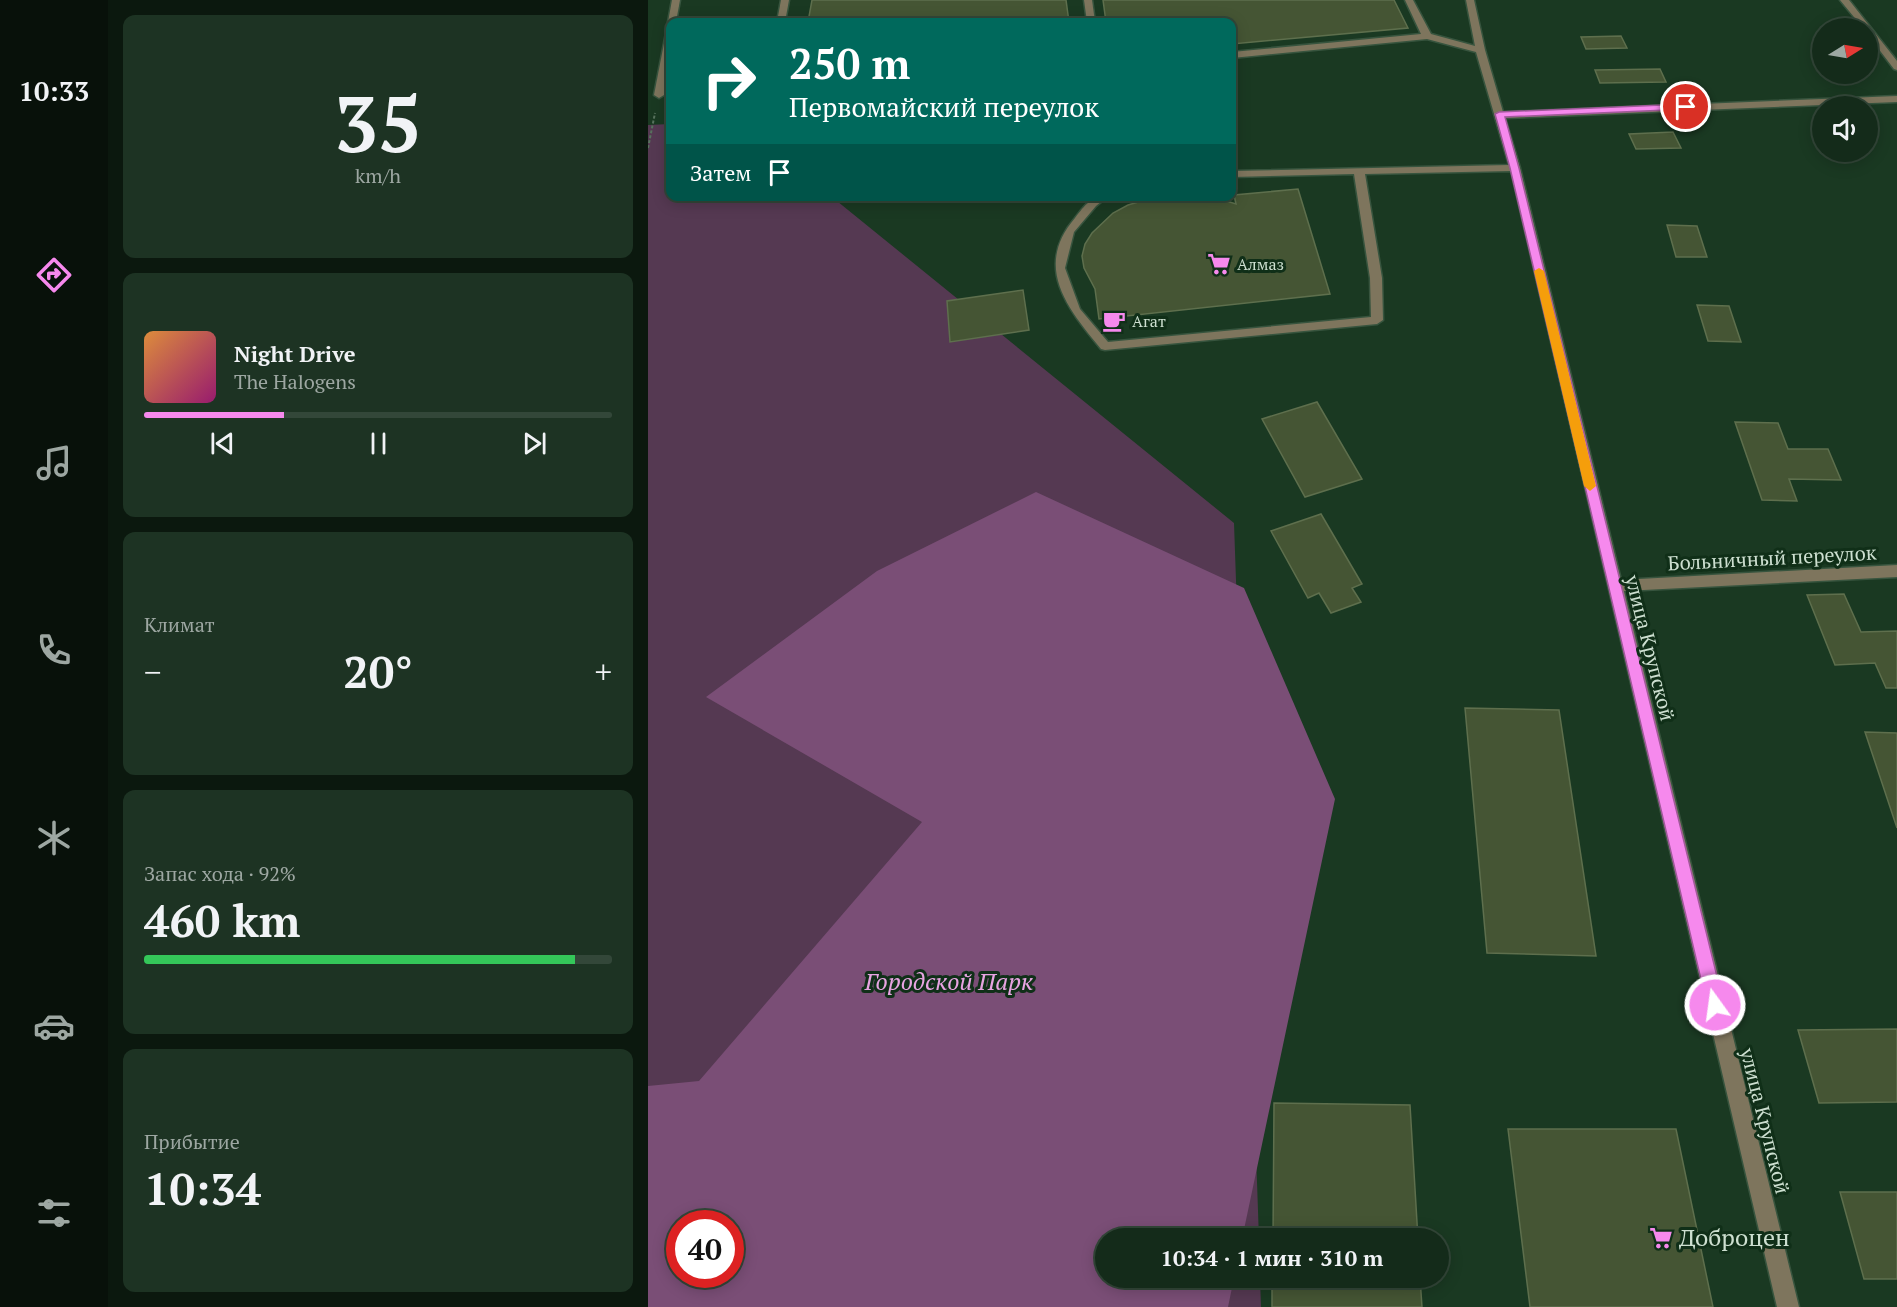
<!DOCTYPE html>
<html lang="ru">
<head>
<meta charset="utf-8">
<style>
  body { margin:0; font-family:"PT Serif",serif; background:#1d3323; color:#f1f3f6; height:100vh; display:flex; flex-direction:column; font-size:22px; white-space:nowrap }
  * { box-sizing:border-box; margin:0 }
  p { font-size:20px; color:#9da7a2 }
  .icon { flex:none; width:33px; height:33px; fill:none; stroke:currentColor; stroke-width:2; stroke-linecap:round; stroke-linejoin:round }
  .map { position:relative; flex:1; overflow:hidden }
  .side { display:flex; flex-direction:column; gap:15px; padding:15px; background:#0b180e; width:540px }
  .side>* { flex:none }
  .hud { position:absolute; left:18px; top:18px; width:570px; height:183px; border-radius:12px; box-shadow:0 3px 15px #0003,0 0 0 2px #334739; background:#00695c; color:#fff; overflow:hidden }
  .needle { width:39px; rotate:79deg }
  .tools { position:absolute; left:1164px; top:18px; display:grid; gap:12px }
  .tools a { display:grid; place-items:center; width:66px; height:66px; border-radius:50%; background:#142b1a; box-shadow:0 3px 15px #0003,0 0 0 2px #334739; font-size:30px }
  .speed { position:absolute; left:18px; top:1210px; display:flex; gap:12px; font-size:30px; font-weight:700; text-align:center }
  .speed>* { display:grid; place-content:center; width:78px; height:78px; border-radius:50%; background:#142b1a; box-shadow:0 3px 15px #0003,0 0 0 2px #334739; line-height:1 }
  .speed .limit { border:9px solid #d22; background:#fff; color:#111 }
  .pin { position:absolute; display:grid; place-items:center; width:51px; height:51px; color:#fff; margin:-26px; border:3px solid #fff; border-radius:50%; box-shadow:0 2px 6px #0007 }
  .me { position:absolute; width:66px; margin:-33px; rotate:346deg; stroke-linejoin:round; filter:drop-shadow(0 0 4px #0008) }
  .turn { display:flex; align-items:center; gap:21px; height:126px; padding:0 24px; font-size:27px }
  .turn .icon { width:78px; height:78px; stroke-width:2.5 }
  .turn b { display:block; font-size:42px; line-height:51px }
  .then { display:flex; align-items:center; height:57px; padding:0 24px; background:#0003; gap:12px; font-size:22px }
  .big { font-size:45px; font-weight:600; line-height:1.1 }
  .side .card { flex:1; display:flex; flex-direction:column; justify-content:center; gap:9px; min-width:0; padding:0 21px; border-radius:12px; background:#1d3323 }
  .side .dial { align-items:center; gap:0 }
  .dial b { font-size:78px; line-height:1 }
  .song { display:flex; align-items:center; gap:18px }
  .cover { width:72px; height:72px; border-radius:9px; background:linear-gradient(135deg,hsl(30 70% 55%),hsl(320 70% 35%)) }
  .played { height:6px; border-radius:3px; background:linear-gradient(90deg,#f689ed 30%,#334739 30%) }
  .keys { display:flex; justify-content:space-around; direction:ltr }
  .heat { display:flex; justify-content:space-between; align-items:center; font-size:33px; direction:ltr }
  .charge { height:9px; border-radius:4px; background:linear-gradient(90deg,#34c759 92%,#334739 0) }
  .trip { position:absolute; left:447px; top:1228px; width:354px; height:60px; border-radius:30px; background:#142b1a; box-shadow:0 3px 15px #0003,0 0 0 2px #334739; font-weight:600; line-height:60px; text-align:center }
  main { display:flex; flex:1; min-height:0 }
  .tab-bar { display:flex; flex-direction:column; width:108px; justify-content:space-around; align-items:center; background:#08110a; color:#9da7a2 }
  .tab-bar .icon { width:42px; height:42px }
  .tab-bar .selected { color:#f689ed }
  .tab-bar b { font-size:27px; color:#f1f3f6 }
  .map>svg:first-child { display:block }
</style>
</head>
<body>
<main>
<nav class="tab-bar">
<b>10:33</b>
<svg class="icon selected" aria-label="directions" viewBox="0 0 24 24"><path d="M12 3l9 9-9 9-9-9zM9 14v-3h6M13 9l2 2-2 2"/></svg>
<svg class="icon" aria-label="music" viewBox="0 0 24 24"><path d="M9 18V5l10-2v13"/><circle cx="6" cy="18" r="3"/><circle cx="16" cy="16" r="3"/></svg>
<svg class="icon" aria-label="phone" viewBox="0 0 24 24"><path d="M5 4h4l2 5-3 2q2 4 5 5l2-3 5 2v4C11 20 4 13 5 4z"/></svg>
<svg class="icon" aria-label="climate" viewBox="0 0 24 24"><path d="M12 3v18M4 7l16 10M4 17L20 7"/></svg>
<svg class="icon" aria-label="car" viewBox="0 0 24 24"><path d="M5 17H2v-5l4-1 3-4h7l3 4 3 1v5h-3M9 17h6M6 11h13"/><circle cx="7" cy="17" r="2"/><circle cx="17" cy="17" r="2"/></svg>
<svg class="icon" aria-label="filters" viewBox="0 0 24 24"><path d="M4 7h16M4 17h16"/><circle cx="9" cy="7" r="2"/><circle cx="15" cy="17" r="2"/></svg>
</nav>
<section class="side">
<div class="card dial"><b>35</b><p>km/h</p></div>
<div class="card">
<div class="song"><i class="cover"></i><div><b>Night Drive</b><p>The Halogens</p></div></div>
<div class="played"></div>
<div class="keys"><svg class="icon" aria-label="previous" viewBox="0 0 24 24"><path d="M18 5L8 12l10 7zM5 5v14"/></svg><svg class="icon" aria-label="pause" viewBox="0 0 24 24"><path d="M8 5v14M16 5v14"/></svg><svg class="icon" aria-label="next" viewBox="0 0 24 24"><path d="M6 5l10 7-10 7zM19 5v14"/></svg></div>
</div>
<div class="card"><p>Климат</p>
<div class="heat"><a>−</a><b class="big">20°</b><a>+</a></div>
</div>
<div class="card"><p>Запас хода · 92%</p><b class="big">460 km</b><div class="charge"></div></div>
<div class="card"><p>Прибытие</p><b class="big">10:34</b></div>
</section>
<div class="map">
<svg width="1249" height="1307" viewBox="0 0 1249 1307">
  <rect width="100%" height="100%" fill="#1a3922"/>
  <path fill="#553952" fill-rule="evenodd" d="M22,124v72l162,1 402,326 25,716h-153v39h154l1,29h-613v-1182zM32,1224h50v51h-50z"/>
  <path fill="#7a4e76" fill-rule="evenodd" d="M388,492l208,96 91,211 -93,440h-136v39h128l-6,29h-580v-221l51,-5 223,-259 -216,-125 171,-126zM32,1224h50v51h-50z"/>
  <g fill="#455534" stroke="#5e6f4d" stroke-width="1.5">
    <polygon points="164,0 418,0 421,22 160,22"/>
    <polygon points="455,0 746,0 760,28 584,44 584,22 458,22"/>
    <polygon points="973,36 979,48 938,49 933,37"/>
    <polygon points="1012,69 1018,82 952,83 947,70"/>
    <polygon points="1025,132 1033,148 988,149 981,134"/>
    <polygon points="650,189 682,294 451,319 447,289 436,268 434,256 437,244 444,233 465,213 480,205 511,196 562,196 588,204 586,195"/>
    <polygon points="1019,225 1049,226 1059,257 1028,257"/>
    <polygon points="375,290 381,330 302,342 299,301"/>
    <polygon points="1049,305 1081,306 1093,342 1060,341"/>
    <polygon points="669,402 714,479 657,497 614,419"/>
    <polygon points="1087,422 1130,423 1140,449 1180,449 1193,480 1141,479 1149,501 1114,500"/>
    <polygon points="673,514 714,584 704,588 713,602 683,613 671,593 660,598 623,531"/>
    <polygon points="1196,594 1213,632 1249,631 1249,688 1238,688 1227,663 1187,665 1159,595"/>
    <polygon points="817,708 911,710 948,956 839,953"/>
    <polygon points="1217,732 1249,733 1249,828"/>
    <polygon points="1249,1029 1249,1102 1171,1103 1150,1030"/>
    <polygon points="626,1103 762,1105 770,1239 625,1239"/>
    <polygon points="860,1129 1028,1129 1065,1307 882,1307"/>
    <polygon points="1192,1192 1249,1192 1249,1279 1216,1279"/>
    <polygon points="624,1278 772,1278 774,1307 624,1307"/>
  </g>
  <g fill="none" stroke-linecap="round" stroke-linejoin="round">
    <g stroke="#37543e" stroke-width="3">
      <g id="minor">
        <polygon points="24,0 32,0 28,22 22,24 20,22"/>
        <polygon points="133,0 141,0 137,22 129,22"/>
        <polygon points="436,0 444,0 447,22 439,22"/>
        <path d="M757,0h8l18,34 44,12 -9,-46h8l11,50 18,62 394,-16v6l-392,16 15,50 101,412 276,-15v12l-273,14 175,716h-22l-266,-1136 -146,3 17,104 1,42 -6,4 -272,26 -4,-1c-33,-40 -68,-82 -26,-131 10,-13 16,-22 33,-22l-12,10 -22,26 -9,36 15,41 28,33 263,-25 -1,-39 -16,-104 -122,3v-6l277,-6 -33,-113 -49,-13 -195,19v-6l189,-18z"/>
        <polygon points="1192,0 1201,0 1249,61 1249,70 1246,69 1220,35 1220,28 1215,28"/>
        <polygon points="22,30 22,56 16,95 11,98 6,95 18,33"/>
      </g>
    </g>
    <polyline stroke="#58725e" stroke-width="2" stroke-dasharray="3 2" stroke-linecap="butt" points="0,148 7,113"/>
    <use href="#minor" fill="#7e755d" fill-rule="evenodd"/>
  </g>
  <polygon fill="#f689ed" stroke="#a0599a" stroke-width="1.5" points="1038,104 1042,105 1042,109 857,117 871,168 1076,1005 1073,1011 1067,1013 1061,1011 1059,1005 862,168 847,114 851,112"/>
  <polygon fill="#f59e0b" points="891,268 896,271 948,486 942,491 936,486 886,271"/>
  <defs>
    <g id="supermarket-bare" transform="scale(1.8)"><path d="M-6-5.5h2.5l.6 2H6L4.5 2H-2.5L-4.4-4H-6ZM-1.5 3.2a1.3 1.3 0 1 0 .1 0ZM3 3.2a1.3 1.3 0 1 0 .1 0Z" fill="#f689ed" stroke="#102f18" stroke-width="2.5" paint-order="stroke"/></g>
    <g id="cafe-bare" transform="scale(1.8)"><path d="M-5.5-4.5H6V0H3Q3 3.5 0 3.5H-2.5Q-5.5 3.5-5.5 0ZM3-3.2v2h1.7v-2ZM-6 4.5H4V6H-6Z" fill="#f689ed" stroke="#102f18" stroke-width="2.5" paint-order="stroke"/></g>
  </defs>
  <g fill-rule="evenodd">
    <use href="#supermarket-bare" x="571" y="264"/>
    <use href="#cafe-bare" x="466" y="321"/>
    <use href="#supermarket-bare" x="1013" y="1238"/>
  </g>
  <g text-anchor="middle" stroke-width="6" stroke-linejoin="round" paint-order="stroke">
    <g font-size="16" fill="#cddfd0" stroke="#102f18" text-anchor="start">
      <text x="589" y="270">Алмаз</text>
      <text x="484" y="327">Агат</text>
    </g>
    <g font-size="20" fill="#cddfd0" stroke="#102f18">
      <text transform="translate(1124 558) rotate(-3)" y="7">Больничный переулок</text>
      <text transform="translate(1002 648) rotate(76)" y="7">улица Крупской</text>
      <text transform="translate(1117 1121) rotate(76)" y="7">улица Крупской</text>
    </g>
    <g font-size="24" font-style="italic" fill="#e8a4e2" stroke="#102f18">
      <text x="301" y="990">Городской Парк</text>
    </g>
    <g font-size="24" fill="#cddfd0" stroke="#102f18" text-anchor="start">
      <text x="1031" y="1246">Доброцен</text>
    </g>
  </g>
</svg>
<div class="tools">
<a><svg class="needle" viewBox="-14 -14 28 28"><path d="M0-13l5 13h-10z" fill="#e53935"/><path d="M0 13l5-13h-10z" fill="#9da7a2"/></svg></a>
<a><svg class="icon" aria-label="sound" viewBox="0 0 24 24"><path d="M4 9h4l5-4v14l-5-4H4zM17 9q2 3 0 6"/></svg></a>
</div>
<div class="speed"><div class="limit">40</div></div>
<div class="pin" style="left:1038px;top:107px;background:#d93025"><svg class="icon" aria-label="arrive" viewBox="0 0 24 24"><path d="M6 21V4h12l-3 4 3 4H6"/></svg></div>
<svg class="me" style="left:1067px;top:1005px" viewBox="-20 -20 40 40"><circle r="17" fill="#f689ed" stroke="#fff" stroke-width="3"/><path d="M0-11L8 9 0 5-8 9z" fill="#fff"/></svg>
<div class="trip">10:34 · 1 мин · 310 m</div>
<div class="hud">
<div class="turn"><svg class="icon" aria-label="right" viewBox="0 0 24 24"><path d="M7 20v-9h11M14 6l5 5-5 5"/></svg><div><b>250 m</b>Первомайский переулок</div></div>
<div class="then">Затем<svg class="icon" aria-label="arrive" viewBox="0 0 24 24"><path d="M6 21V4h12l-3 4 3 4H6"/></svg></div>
</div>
</div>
</main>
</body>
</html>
